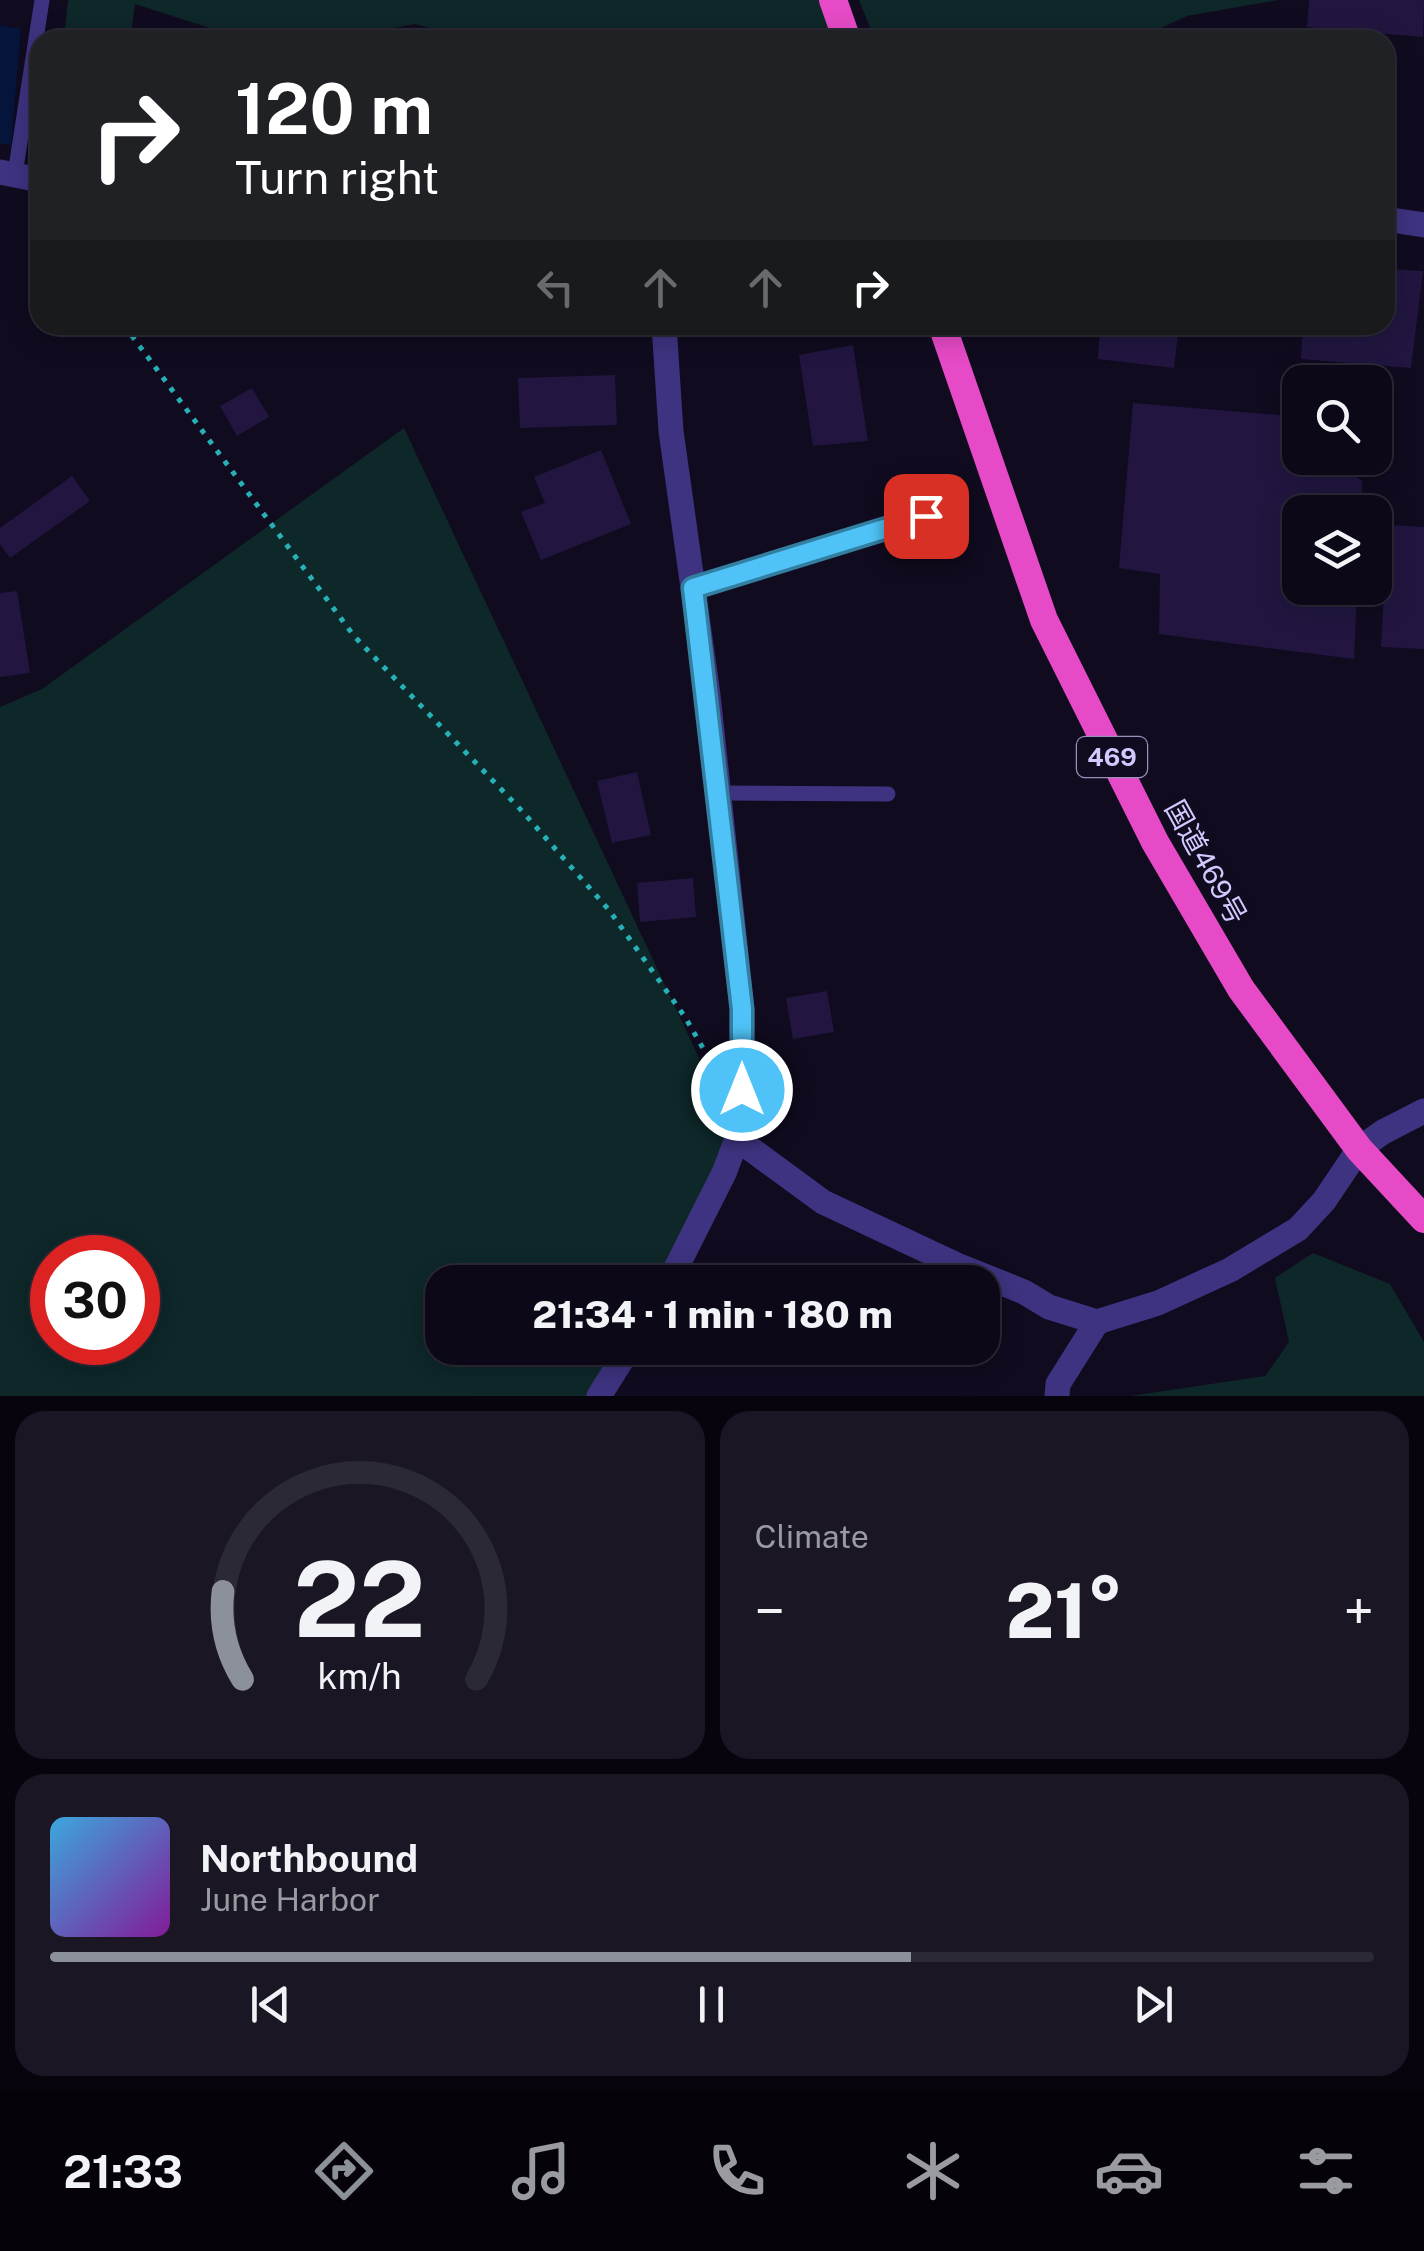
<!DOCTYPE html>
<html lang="en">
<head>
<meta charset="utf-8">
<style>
  body { margin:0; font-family:"Public Sans","Noto Sans JP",sans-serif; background:#1a1624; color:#f1f3f6; height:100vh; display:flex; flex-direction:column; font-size:38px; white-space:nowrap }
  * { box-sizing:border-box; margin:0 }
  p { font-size:32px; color:#9a9aa1 }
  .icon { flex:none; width:55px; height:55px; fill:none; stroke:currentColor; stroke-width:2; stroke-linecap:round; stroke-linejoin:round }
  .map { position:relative; height:1396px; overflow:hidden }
  .drawer { display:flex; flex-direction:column; gap:15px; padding:15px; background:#07040d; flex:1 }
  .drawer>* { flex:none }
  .hud { position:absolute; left:30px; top:30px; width:1365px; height:305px; border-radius:30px; box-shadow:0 5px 25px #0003,0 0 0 2px #2c2936; background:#202124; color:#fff; overflow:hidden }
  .controls { position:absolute; left:1282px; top:365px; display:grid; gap:20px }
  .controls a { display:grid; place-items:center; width:110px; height:110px; border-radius:20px; background:#0c0817; box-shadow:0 5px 25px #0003,0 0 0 2px #2c2936; font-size:50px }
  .speed { position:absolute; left:30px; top:1235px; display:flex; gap:20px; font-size:50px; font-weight:700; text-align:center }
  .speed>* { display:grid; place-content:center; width:130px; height:130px; border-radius:50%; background:#0c0817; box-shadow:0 5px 25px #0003,0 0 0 2px #2c2936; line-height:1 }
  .speed .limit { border:15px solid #d22; background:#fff; color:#111 }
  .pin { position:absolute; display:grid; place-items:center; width:85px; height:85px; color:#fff; margin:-42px; border-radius:20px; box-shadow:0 5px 15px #0006 }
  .me { position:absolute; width:110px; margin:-55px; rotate:0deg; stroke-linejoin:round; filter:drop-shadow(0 0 8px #0008) }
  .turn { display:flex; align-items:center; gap:35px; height:210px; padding:0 40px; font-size:45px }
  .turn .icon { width:130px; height:130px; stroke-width:2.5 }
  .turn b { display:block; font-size:70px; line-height:85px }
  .lanes { display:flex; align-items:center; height:95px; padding:0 40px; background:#0003; justify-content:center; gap:50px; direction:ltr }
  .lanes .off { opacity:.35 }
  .big { font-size:75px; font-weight:800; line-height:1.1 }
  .drawer .card { flex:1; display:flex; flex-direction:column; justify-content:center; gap:15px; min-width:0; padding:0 35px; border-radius:30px; background:#1a1624 }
  .drawer .dial { align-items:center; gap:0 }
  .dial svg { height:260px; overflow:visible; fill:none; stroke:#2c2936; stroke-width:7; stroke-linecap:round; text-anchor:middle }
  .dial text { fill:#f1f3f6; stroke:none }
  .song { display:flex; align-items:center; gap:30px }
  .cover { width:120px; height:120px; border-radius:15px; background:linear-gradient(135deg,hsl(200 70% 55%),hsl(290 70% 35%)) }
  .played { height:10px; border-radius:5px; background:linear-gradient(90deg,#8c9099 65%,#2c2936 65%) }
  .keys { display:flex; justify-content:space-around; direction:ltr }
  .heat { display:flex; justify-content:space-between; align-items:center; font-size:55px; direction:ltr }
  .drawer .tiles { flex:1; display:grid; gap:15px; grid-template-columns:1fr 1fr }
  .card:last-child { grid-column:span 2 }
  .trip { position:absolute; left:425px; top:1265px; width:575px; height:100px; border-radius:30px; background:#0c0817; box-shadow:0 5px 25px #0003,0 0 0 2px #2c2936; font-weight:800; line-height:100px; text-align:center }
  .dock { display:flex; height:160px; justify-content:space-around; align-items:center; background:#050309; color:#9a9aa1 }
  .dock .icon { width:70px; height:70px }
  .dock .current { color:#8c9099 }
  .dock b { font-size:45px; color:#f1f3f6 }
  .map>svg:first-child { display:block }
</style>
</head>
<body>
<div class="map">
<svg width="1424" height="1396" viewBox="0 0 1424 1396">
  <rect width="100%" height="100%" fill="#100b1f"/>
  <g fill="#0e2729" fill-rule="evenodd">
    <polygon points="68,0 821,0 837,40 473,40 415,24 330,40 247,40 135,4 130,40 64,40"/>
    <polygon points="859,0 1278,0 1187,16 1135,40 875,40"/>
    <path d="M404,428l333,711 -77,143h-218v66h184l-26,48h-600v-689l42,-18zM52,1258h86v84h-86z"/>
    <polygon points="1313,1253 1390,1284 1424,1342 1424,1396 1130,1396 1265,1376 1289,1342 1275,1278"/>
  </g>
  <polygon fill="#06153c" points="0,25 21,29 11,145 0,143"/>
  <g fill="#221640">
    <polygon points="1309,0 1424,0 1423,37 1307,27"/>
    <polygon points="1385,269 1423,271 1411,368 1301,359 1303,325 1385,325"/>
    <polygon points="1100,325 1179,325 1174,368 1098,359"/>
    <polygon points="853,345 868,441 813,446 799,355"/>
    <polygon points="615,375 617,425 520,428 518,378"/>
    <polygon points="252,388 269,417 237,436 220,406"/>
    <polygon points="1133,403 1279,415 1300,432 1300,458 1333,458 1362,481 1361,512 1300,512 1300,588 1357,588 1354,659 1159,634 1160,574 1119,568"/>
    <polygon points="601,450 631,524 541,560 521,512 545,503 534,477"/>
    <polygon points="72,476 90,501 10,558 0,544 0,528"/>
    <polygon points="1388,525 1424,527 1424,649 1381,647"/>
    <polygon points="17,591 30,673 0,677 0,593"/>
    <polygon points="637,772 651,835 612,843 597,781"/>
    <polygon points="693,878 696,917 640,922 637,883"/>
    <polygon points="827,991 834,1032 793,1039 786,998"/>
  </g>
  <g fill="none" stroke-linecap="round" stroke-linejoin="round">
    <polyline stroke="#27b0b5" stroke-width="5" stroke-dasharray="5 8" stroke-linecap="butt" points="124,325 354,636 522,811 609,910 685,1017 715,1069"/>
    <g stroke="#3d3380" stroke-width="15">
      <polyline points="15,174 42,0"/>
      <polyline points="693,588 926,516"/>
      <polyline points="718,793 888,794"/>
    </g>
    <g stroke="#3d3380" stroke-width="25">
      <polyline points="664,325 671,431 708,695 742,1009 742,1090 737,1139 724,1173 669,1282"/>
      <polyline points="737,1139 823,1202 957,1265 1024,1292 1049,1307 1097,1322 1158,1303 1230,1270 1298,1229 1324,1201 1359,1149 1383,1132 1424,1111"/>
      <polyline points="599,1396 629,1348"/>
      <polyline points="1057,1396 1058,1384 1097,1322"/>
    </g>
    <g stroke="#3d3380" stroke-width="25">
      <polyline points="0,172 40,180"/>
      <polyline points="1385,219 1424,225"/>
    </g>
    <g stroke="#e64ac6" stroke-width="28">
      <polyline points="833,0 847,40"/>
      <polyline points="942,325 1044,620 1155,842 1241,989 1359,1149 1424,1219"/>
    </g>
  </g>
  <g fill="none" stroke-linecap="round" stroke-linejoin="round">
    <g stroke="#337fa1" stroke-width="25">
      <polyline id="route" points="742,1090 742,1009 693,588 926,516"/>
    </g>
    <use href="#route" stroke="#4fc3f7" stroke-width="18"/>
  </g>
  <g text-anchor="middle" stroke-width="10" stroke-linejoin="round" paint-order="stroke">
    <rect fill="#100b1f" stroke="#9990bc" stroke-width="2.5" x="1077" y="737" width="70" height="40" rx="8"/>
    <g font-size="25" font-weight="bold" fill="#d4c9ff">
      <text x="1112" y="766">469</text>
    </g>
    <g font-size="28" fill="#d4c9ff" stroke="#100b1f">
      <text transform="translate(1206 862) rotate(61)" y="10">国道469号</text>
    </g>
  </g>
</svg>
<div class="controls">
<a><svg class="icon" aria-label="search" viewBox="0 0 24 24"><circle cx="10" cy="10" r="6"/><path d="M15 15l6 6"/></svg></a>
<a><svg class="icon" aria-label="layers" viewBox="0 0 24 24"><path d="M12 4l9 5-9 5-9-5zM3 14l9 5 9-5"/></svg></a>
</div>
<div class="speed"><div class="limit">30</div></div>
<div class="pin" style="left:926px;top:516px;background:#d93025"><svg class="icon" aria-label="arrive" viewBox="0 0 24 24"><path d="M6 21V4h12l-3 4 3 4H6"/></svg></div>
<svg class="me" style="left:742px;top:1090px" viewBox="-20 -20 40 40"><circle r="17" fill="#4fc3f7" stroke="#fff" stroke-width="3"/><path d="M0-11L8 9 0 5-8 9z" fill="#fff"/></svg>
<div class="trip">21:34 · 1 min · 180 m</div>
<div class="hud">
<div class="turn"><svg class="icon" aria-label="right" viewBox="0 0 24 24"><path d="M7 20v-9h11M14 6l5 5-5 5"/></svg><div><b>120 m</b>Turn right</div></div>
<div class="lanes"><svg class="icon off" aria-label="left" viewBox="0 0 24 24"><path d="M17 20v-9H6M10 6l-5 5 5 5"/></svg><svg class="icon off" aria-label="ahead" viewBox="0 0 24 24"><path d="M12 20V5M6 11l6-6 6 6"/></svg><svg class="icon off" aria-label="ahead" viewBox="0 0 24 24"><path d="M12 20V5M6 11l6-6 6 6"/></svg><svg class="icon" aria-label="right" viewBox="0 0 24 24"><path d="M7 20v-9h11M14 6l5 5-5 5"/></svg></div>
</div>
</div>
<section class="drawer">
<div class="tiles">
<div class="card dial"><svg viewBox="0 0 100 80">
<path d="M14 69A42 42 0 1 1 86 69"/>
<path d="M14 69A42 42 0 0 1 8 42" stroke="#8c9099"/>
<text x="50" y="56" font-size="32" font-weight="700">22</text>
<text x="50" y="72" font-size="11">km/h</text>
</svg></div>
<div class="card"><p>Climate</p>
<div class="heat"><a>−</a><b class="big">21°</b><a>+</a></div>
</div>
<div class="card">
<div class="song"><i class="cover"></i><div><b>Northbound</b><p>June Harbor</p></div></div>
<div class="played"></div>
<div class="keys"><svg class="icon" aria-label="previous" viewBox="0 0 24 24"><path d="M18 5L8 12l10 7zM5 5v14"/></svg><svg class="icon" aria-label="pause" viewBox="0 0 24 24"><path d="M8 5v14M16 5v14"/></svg><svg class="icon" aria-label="next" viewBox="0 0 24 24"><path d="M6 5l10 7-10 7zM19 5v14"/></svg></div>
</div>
</div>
</section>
<nav class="dock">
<b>21:33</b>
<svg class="icon current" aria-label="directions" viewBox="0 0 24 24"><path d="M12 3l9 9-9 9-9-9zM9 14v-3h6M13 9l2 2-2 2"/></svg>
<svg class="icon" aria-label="music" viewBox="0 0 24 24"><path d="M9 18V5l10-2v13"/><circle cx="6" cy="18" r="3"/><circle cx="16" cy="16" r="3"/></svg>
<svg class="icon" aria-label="phone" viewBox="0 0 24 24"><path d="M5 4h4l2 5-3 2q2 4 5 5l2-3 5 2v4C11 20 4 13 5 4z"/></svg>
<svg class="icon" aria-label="climate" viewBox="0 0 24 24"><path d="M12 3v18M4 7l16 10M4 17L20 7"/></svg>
<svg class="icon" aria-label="car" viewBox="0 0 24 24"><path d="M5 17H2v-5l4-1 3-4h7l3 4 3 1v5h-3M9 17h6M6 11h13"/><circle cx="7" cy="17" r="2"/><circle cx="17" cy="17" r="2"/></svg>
<svg class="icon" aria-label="filters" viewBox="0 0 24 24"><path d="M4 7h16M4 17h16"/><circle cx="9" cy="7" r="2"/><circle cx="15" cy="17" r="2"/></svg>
</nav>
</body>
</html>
